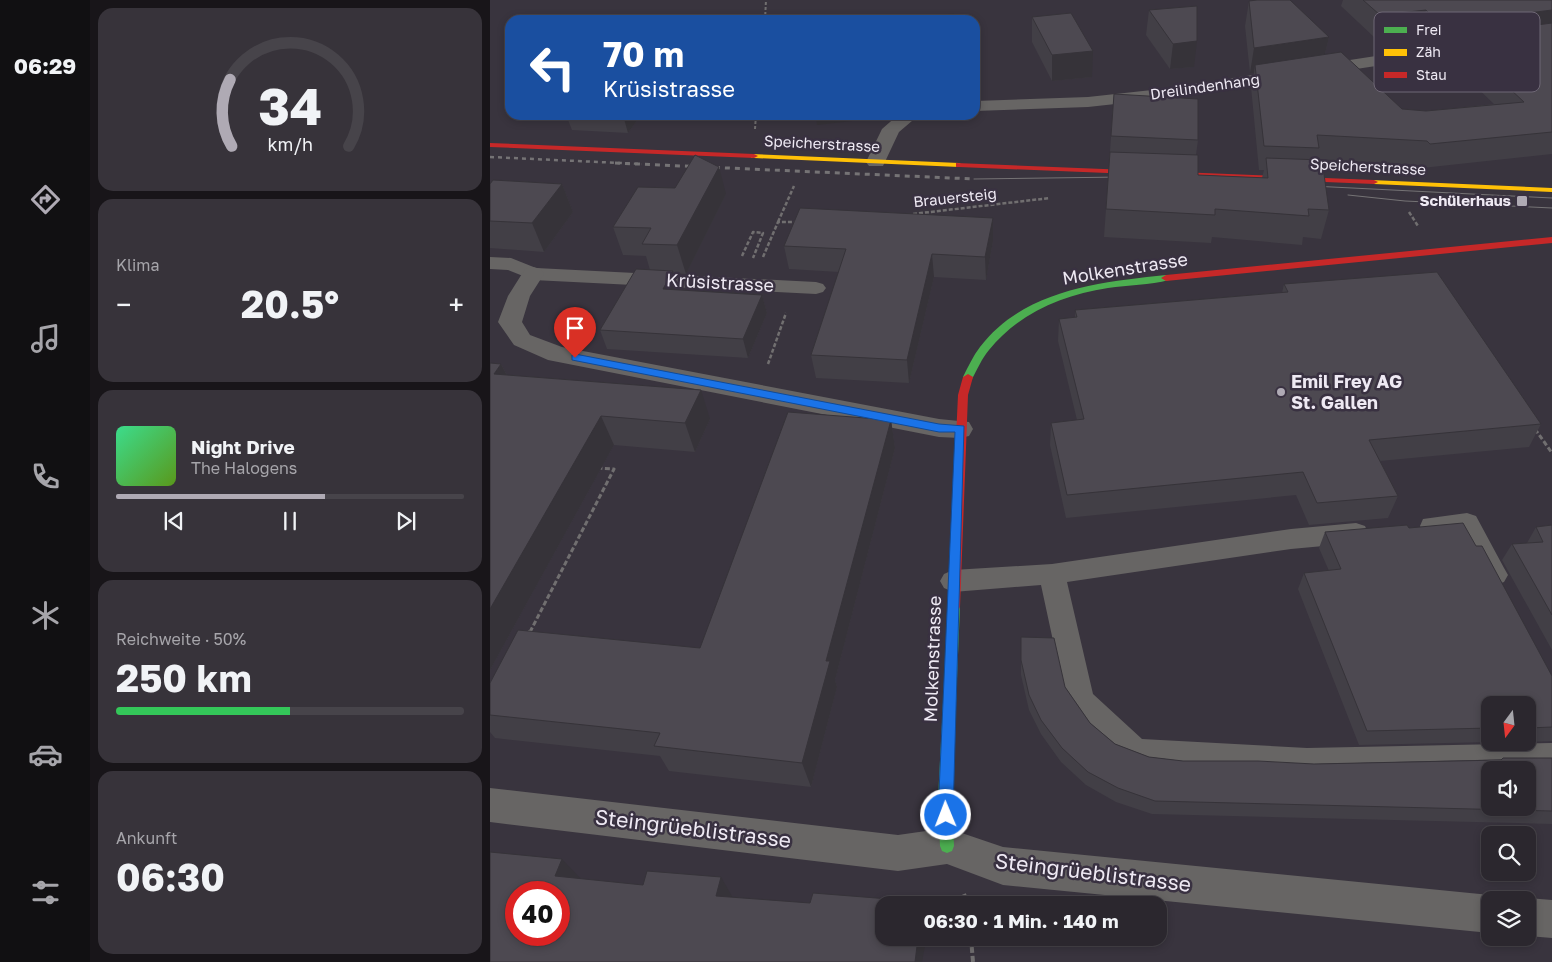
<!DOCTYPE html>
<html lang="de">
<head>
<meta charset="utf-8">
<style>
  body { margin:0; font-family:"Golos Text",sans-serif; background:#37333a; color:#f1f3f6; height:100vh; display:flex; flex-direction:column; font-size:19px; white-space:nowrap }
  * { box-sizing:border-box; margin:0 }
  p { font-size:16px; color:#a6a5aa }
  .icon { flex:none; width:28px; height:28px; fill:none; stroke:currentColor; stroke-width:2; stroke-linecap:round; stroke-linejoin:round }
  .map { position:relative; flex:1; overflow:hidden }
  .details { display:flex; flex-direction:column; gap:8px; padding:8px; background:#181519; width:400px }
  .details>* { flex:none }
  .banner { position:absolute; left:15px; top:15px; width:475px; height:105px; border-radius:15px; box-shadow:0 2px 8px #0003,0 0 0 1px #47444a; background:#1a4fa0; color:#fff; overflow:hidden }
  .needle { width:32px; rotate:195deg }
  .buttons { position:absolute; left:991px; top:696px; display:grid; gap:10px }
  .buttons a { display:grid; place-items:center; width:55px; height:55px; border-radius:10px; background:#2b272e; box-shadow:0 2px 8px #0003,0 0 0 1px #47444a; font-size:25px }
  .speed { position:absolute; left:15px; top:881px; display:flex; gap:10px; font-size:25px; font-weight:700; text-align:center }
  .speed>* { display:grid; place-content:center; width:65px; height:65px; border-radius:50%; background:#2b272e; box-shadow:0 2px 8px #0003,0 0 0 1px #47444a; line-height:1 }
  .speed .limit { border:8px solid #d22; background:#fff; color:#111 }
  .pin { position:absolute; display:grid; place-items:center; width:42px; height:42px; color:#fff; margin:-51px -21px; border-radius:50% 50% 50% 0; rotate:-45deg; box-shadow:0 0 5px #0007 }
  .pin .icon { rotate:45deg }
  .me { position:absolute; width:55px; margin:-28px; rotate:359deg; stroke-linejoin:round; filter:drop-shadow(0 0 4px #0008) }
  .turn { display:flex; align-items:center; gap:18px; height:105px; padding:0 15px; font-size:22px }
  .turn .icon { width:65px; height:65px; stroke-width:2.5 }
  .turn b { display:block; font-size:35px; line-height:42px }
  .big { font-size:38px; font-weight:700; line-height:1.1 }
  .details .card { flex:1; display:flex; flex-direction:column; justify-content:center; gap:8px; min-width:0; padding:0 18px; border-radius:15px; background:#37333a }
  .details .dial { align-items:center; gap:0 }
  .dial svg { height:130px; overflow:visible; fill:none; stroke:#47444a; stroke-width:7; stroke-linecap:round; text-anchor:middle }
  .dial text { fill:#f1f3f6; stroke:none }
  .song { display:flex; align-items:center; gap:15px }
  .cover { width:60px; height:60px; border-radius:8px; background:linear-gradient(135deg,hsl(150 70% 55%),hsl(90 70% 35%)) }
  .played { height:5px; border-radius:2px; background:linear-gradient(90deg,#afaab4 60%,#47444a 60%) }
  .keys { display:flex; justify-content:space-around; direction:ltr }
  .heat { display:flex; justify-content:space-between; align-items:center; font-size:28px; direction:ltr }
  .charge { height:8px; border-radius:4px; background:linear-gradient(90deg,#34c759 50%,#47444a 0) }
  .trip { position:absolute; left:385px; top:896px; width:292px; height:50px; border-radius:15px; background:#2b272e; box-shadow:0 2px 8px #0003,0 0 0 1px #47444a; font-weight:700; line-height:50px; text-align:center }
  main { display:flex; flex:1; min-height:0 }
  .tabs { display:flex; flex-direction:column; width:90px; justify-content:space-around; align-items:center; background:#111012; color:#a6a5aa }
  .tabs .icon { width:35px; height:35px }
  .tabs .selected { color:#afaab4 }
  .tabs b { font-size:22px; color:#f1f3f6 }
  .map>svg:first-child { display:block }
</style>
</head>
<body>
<main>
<nav class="tabs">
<b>06:29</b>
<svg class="icon selected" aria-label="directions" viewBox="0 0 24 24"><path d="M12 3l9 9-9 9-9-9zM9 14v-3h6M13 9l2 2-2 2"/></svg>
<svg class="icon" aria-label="music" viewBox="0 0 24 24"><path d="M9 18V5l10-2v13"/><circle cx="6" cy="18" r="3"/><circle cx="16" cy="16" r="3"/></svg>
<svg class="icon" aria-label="phone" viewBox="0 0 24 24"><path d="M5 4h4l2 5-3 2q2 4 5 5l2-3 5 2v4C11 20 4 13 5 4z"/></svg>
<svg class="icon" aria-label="climate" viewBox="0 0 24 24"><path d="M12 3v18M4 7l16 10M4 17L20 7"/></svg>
<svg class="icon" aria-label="car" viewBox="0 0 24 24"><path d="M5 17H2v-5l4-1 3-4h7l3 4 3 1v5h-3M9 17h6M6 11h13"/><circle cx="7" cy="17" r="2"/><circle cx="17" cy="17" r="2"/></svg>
<svg class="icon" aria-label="filters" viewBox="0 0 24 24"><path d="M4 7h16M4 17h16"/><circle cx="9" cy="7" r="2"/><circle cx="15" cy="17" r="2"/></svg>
</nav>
<section class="details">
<div class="card dial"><svg viewBox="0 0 100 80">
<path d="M14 69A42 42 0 1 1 86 69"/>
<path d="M14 69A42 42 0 0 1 13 28" stroke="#afaab4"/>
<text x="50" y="56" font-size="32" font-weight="700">34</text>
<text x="50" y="72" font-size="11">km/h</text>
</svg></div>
<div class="card"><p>Klima</p>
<div class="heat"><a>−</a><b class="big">20.5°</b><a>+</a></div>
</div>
<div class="card">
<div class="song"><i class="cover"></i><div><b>Night Drive</b><p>The Halogens</p></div></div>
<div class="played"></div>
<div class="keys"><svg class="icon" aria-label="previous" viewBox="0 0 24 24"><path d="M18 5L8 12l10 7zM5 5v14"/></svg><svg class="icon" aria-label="pause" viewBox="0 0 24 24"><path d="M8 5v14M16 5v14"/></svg><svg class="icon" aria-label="next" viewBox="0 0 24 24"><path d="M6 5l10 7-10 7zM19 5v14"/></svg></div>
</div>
<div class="card"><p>Reichweite · 50%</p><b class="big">250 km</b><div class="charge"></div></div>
<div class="card"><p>Ankunft</p><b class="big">06:30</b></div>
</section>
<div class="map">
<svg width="1062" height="962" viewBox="0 0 1062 962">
  <rect width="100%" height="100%" fill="#39343e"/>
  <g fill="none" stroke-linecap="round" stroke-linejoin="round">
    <g stroke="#716f70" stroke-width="2" stroke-dasharray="3 2" stroke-linecap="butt">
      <polyline points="275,20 276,0"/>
      <polyline points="265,129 266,115"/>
    </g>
    <g stroke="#716f70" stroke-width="2.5" stroke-dasharray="4 2" stroke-linecap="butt">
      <polyline points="919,212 928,226"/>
      <polyline points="423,214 560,198"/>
      <polyline points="288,222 304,186"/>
      <polyline points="252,256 263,232 273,233 263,258"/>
      <polyline points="273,257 288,222 307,222"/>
      <polyline points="278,364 296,313"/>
    </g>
    <g stroke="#716f70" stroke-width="3" stroke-dasharray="5 2.5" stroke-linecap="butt">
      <polyline points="1045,429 1062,453"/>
      <polyline points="40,632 124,469 107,468"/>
    </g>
    <g stroke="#716f70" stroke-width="4" stroke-dasharray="6 3" stroke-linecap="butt">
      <polyline points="38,635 40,631"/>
      <polyline points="474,894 478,905"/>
      <polyline points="481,938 483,962"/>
    </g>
    <g fill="#676564" fill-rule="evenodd">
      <polygon points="0,257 21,258 46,268 326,282 333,284 336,288 333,292 326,294 43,280 18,270 0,269"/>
      <polygon points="977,513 986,516 1014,568 1018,575 1014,582 1005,585 996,582 970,533 942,536 933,533 930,526 933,519"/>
      <polygon points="866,523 875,526 878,533 875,540 866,543 801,549 577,582 603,694 652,739 817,748 1062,743 1062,771 1000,770 1000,772 817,776 646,766 636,762 580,710 576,701 551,585 463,592 454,588 450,581 454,574 463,570 562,564 801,529"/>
    </g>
    <g fill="#676564" fill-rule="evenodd">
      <polygon points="1062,32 1062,42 938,58 671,99 598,107 485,111 485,101 598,97 671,89 938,48"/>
      <polygon points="408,115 429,115 409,132 393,166 379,166 376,162 392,129"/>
      <polygon points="43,267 51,269 54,274 40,296 32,322 40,335 72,347 449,419 479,422 483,429 479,436 470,438 449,437 58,360 24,345 8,322 18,296 35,269"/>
      <polygon points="0,788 408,835 457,828 513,847 1000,895 1013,900 1000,900 1000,933 513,885 457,864 408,871 0,822"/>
      <polygon points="1038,898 1062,900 1062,938 1038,936 1038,900 1033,900"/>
    </g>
    <g fill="#4caf50" fill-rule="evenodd">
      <path d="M676,275l3,1v4c-19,5 -41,5 -61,8 -46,7 -89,25 -119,62 -7,8 -12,20 -17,29l-4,1 -5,-3c5,-10 10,-21 17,-30 43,-57 120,-65 186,-72z"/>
      <polygon points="464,602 468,603 470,607 462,799 464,846 462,851 457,853 452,851 450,846 448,799 458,607 460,603"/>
    </g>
    <g fill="#ffc107" fill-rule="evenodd">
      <polygon points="261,154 469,163 473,165 469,167 264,158 261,158"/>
      <polygon points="881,180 1062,188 1062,192 884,184 880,182"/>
    </g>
    <g fill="#c62828" fill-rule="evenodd">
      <polygon points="0,143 264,154 268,156 264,158 0,147"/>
      <polygon points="466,163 884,180 888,182 884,184 469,167 466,167"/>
      <polygon points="1062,237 1062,243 676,281 671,278 676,275"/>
      <polygon points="478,374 483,377 478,395 470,607 468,611 464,612 460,611 458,607 468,395 473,377"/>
    </g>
    <g stroke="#757375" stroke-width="1">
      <polyline points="484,179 633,177"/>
      <polyline points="822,186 1062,198"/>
      <polyline points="858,195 915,201 1062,208"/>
    </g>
    <polyline stroke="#757375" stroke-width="2.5" stroke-dasharray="4 4" stroke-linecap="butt" points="0,157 152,164"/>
    <polyline stroke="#757375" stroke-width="3" stroke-dasharray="5 5" stroke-linecap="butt" points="125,163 484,179"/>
  </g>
  <g fill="#423f46">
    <polygon points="853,0 1062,0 1062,154 932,168 929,165 826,159 839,210 831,239 813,237 812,245 722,237 721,243 614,237 624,94 708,140 706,155 708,175 772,178 774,170 769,170 761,87 764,73 760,73 755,26 759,1 839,37 835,54 912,109 936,111 1004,104 956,58 960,43 943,45 929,32 884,37 851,6"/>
    <polygon points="659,10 704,67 680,69 656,35"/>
    <polygon points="542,17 602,77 562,81 542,42"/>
    <polygon points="76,115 151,115 138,133 82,130"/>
    <polygon points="0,184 72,184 83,212 54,252 0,248"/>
    <polygon points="236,194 196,274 183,273 188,290 272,295 277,313 258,358 117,349 110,330 160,270 156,256 133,255 123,227"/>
    <polygon points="503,241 496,280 444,277 419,383 326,378 321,355 349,272 299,269 294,246"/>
    <polygon points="794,284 1051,424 1039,447 890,461 908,496 898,518 819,525 806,495 576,518 560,445 561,423 587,420 568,341 569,319 585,317 585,310 792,293"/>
    <polygon points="0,363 11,364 17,375 220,419 205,452 124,445 0,670"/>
    <polygon points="401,420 405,448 345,680 347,687 321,787 179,771 170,756 5,738 0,732 0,683 210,648"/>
    <polygon points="1062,525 1062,650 1012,560 1022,544 1037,543 1046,527"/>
    <polygon points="919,528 986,546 1062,676 1062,741 1038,742 1038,705 1000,705 1000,742 869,745 808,589 814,573 839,571 829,548 835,532"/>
    <polygon points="531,637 575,687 600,723 625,744 659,757 693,761 824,764 1062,758 1062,824 662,814 626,802 596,785 571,762 551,734 539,710 531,675"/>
  </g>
  <g fill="#363339">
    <polygon points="936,10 929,32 884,37 890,15"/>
    <polygon points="1062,10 1062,31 963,36 960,43 943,45 950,24"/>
    <polygon points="839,37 833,62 765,65 764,73 760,73 764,48"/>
    <polygon points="707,41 704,67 680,69 683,44"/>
    <polygon points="603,51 602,77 562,81 562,55"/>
    <polygon points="133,115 151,115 138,133"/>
    <polygon points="326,115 371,115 371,120 327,125"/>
    <polygon points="229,167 236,194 196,274 187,245"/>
    <polygon points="72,184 83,212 54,252 42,223"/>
    <polygon points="503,218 503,241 496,280 495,257"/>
    <polygon points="442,254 444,277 419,383 417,360"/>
    <polygon points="183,271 188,289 180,307 173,289"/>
    <polygon points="272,295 277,313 258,358 253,339"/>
    <polygon points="11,364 26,393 4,374"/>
    <polygon points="211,390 220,419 205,452 195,423"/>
    <polygon points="111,416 124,445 0,670 0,609"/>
    <polygon points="401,420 405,448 345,680 347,687 321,787 312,763 336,661"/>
    <polygon points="72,859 92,880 65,876"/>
    <polygon points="231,877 243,898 226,896"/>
    <polygon points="428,938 435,938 436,940 432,962 425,962"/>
  </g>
  <g fill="#4d4951" stroke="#363339" fill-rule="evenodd">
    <polygon points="767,0 800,0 839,37 764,48 759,1"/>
    <polygon points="873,0 1062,0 1062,10 950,24 936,10 890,15"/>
    <polygon points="707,6 707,41 683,44 659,10"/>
    <polygon points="581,13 603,51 562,55 542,17"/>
    <polygon points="464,14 467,20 425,20 425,17"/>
    <polygon points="1062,23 1062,132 940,144 937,141 827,135 829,148 774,146 765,65 851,52 912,109 936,111 1034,102 963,36"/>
    <polygon points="624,94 708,99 708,140 621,136"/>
    <polygon points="620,152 708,155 708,175 778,178 776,158 832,160 839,210 818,209 819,216 725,209 725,215 616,209"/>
    <polygon points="205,155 229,167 187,245 152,244 161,228 123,227 148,187 185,188"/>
    <polygon points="3,180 72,184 42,223 0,221 0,184"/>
    <polygon points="310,208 503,218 495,257 442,254 417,360 321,355 356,249 294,246"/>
    <polygon points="146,269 183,271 173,289 272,295 253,339 110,330"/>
    <polygon points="947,272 1051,424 879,440 908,496 827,503 813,472 577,495 561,423 594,419 569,319 587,317 585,310 798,292 794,284"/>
    <polygon points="0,363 11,364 4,374 211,390 195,423 111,416 0,609"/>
    <polygon points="298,412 401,420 336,661 340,661 312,763 164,746 170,733 0,715 0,683 28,630 210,648"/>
    <polygon points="973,523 986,546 992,546 1062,676 1062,727 1038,728 1038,705 1000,705 1000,728 877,731 814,573 851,569 835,532 917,525 919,528"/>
    <polygon points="1062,525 1062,615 1022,544 1053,542 1046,527"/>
    <path d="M531,637l33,1 11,49 25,36 25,21 34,13 34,4h75l56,3 187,-4 2,-2h49v53l-397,-10 -37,-13 -30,-16 -26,-24 -21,-28 -12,-25 -8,-35zM1000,770h38v38h-38z"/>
    <path d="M0,852l72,7 -7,17 88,9 4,-14 74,6 -5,19 94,7 3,-10 76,6 -1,6h-4v33h34l-3,24h-425zM26,892h43v43h-43z"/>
  </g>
  <polygon fill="#1a73e8" stroke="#114b97" points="85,354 449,424 474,426 463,815 461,820 456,822 450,820 448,815 465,432 449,432 82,360 82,355"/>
  <g fill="#afaab4" stroke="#393141" stroke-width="2">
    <rect x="1026" y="195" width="12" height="12" rx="2.5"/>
    <circle cx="791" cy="392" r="5"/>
  </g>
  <g text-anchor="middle" stroke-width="5" stroke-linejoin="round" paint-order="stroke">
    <g font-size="15" fill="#eee9f3" stroke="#393141">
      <text transform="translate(715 87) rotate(-8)" y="5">Dreilindenhang</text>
      <text transform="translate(332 144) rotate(3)" y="5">Speicherstrasse</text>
      <text transform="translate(878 167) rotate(3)" y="5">Speicherstrasse</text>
      <text transform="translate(465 198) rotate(-6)" y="5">Brauersteig</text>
    </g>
    <g font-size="15" font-weight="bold" fill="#eee9f3" stroke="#393141" text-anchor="end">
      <text x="1021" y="206">Schülerhaus</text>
    </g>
    <g font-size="18" fill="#eee9f3" stroke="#393141">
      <text transform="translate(635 269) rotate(-9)" y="6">Molkenstrasse</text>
      <text transform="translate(230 283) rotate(3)" y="6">Krüsistrasse</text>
      <text transform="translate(443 659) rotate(-88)" y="6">Molkenstrasse</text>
    </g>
    <g font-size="18" font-weight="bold" fill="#eee9f3" stroke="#393141" text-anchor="start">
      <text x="801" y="388">Emil Frey AG<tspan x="801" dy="21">St. Gallen</tspan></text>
    </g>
    <g font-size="21" fill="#eee9f3" stroke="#393141">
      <text transform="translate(203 829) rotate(7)" y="7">Steingrüeblistrasse</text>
      <text transform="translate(603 873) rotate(7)" y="7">Steingrüeblistrasse</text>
    </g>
  </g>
  <rect x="884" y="12" width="166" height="80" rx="8" fill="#393141" stroke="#6f6876" stroke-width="1"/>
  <rect x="894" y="27" width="23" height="6" fill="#4caf50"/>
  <rect x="894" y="49" width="23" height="7" fill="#ffc107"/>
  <rect x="894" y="72" width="23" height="6" fill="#c62828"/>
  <g font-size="14" fill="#eee9f3">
    <text x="926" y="35">Frei</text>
    <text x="926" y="57">Zäh</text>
    <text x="926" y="80">Stau</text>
  </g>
</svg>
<div class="buttons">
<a><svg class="needle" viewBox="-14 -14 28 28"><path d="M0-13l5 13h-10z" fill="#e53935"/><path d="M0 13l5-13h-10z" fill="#a6a5aa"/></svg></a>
<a><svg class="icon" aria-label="sound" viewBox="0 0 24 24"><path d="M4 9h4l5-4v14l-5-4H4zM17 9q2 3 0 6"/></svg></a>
<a><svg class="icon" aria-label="search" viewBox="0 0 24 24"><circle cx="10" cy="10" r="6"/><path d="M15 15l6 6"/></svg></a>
<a><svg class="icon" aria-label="layers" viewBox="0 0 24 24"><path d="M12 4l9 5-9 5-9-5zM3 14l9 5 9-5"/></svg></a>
</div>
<div class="speed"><div class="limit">40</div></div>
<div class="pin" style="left:85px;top:358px;background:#d93025"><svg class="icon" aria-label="arrive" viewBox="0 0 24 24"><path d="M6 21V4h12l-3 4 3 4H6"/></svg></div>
<svg class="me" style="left:456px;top:815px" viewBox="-20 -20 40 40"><circle r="17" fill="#1a73e8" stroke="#fff" stroke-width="3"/><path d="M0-11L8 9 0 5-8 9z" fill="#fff"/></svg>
<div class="trip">06:30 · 1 Min. · 140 m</div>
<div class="banner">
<div class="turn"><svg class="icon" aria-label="left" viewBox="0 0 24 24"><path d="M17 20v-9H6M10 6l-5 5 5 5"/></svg><div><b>70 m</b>Krüsistrasse</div></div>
</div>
</div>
</main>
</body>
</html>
